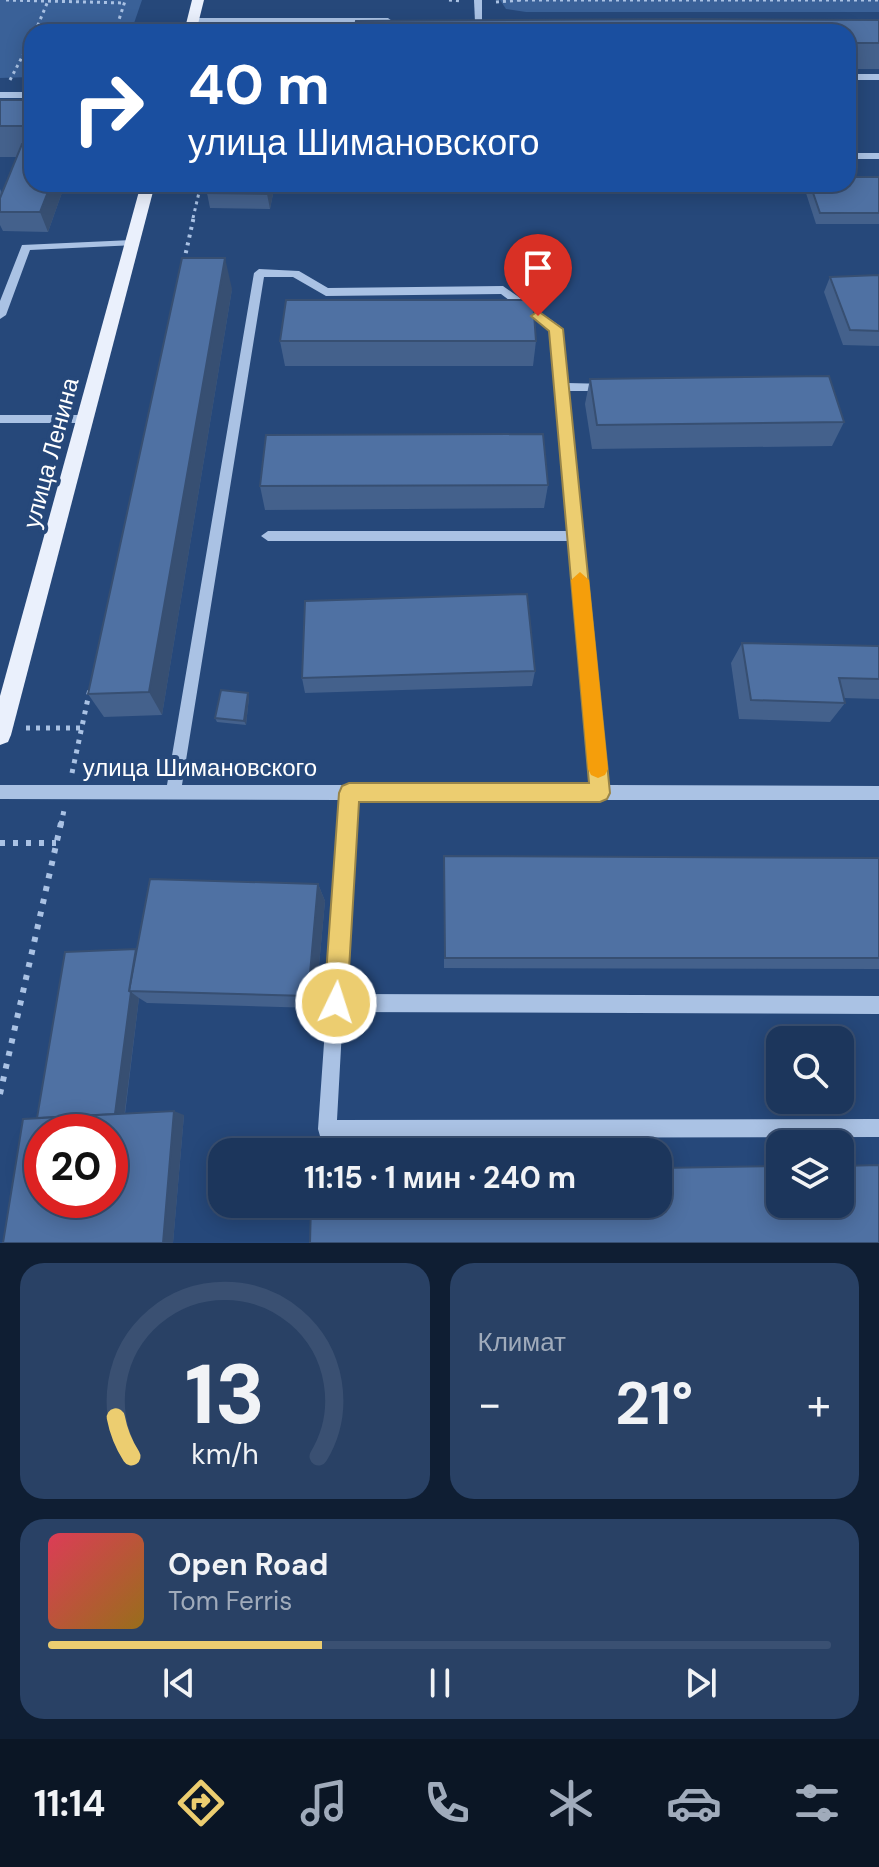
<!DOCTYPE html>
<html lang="ru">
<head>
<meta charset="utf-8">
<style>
  body { margin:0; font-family:"DM Sans",sans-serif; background:#294165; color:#f1f3f6; height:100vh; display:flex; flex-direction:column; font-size:30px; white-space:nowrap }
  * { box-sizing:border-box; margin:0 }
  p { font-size:26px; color:#a0abbb }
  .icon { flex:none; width:44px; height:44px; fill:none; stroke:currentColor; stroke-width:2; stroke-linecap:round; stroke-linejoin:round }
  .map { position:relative; height:1243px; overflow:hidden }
  .side { display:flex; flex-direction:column; gap:20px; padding:20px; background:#0f1e33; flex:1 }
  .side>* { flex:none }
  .hud { position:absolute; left:24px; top:24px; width:832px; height:168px; border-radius:24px; box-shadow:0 4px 20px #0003,0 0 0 2px #3a5072; background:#1a4fa0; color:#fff; overflow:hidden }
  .fabs { position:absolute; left:766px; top:1026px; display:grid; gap:16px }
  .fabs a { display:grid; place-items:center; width:88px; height:88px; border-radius:16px; background:#1c365c; box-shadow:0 4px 20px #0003,0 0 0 2px #3a5072; font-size:40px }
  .speed { position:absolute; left:24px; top:1114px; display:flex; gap:16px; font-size:40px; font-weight:700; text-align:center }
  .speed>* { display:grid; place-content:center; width:104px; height:104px; border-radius:50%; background:#1c365c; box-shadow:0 4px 20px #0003,0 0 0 2px #3a5072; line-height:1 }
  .speed .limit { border:12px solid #d22; background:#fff; color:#111 }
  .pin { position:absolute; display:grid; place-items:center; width:68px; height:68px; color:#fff; margin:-82px -34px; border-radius:50% 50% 50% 0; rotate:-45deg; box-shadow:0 0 8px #0007 }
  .pin .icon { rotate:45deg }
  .me { position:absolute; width:88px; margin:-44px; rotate:4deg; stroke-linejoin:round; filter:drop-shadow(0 0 6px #0008) }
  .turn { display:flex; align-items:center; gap:28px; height:168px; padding:0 32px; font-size:36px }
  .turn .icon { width:104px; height:104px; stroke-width:2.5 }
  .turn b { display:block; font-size:56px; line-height:68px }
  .big { font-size:60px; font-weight:700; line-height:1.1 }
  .side .widget { flex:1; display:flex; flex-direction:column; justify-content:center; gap:12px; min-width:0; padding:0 28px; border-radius:24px; background:#294165 }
  .side .dial { align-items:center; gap:0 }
  .dial svg { height:208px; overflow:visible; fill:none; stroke:#3a5072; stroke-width:7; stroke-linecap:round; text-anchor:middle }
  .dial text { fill:#f1f3f6; stroke:none }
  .song { display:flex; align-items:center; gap:24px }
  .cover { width:96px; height:96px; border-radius:12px; background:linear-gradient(135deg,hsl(350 70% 55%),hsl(40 70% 35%)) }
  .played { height:8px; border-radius:4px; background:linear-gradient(90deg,#eccd70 35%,#3a5072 35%) }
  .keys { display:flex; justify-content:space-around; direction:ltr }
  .heat { display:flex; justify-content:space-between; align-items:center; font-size:44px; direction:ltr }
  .side .tiles { flex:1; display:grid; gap:20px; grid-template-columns:1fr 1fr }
  .widget:last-child { grid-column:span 2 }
  .trip { position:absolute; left:208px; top:1138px; width:464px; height:80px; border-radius:24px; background:#1c365c; box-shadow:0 4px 20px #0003,0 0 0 2px #3a5072; font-weight:700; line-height:80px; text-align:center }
  .dock { display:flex; height:128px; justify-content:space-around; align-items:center; background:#0b1625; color:#a0abbb }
  .dock .icon { width:56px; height:56px }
  .dock .selected { color:#eccd70 }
  .dock b { font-size:36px; color:#f1f3f6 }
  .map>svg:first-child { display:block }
</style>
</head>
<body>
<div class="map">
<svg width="879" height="1243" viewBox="0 0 879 1243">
  <rect width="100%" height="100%" fill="#26487a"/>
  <g fill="#3a6198">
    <polygon points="0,0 142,0 131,32 32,32 32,77 0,78"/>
    <polygon points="500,0 879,0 879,12 526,12 506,9"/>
  </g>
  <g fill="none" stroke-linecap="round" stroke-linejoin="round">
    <g stroke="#aac2e4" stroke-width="3" stroke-dasharray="3 4" stroke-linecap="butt">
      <polyline points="6,0 125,3"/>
      <polyline points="449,0 462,1"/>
      <polyline points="518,0 879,0"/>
      <polyline points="496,2 521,0"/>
      <polyline points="35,32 48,1"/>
      <polyline points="115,32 125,1"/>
      <polyline points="10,80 32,38"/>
      <polyline points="193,218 201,184"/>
    </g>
    <polyline stroke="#aac2e4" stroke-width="4" stroke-dasharray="3 5" stroke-linecap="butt" points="184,261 194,216"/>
    <g stroke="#aac2e4" stroke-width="5" stroke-dasharray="4 6" stroke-linecap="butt">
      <polyline points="26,728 81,728"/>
      <polyline points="72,773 90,689"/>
      <polyline points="61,825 64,810"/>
    </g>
    <g stroke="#aac2e4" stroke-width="6" stroke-dasharray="5 8" stroke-linecap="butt">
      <polyline points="0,843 56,843"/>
      <polyline points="0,1094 61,823"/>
    </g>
    <g fill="#aac2e4" fill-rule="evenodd">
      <polygon points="474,0 482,0 482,24 475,22"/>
      <polygon points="190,18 388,18 392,21 388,24 193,23 190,22"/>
      <rect x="848" y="74" width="31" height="6"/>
      <rect x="0" y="92" width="32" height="6"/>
      <rect x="848" y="153" width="31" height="6"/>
      <polygon points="132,240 136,241 136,245 30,250 6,315 0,319 0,301 22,245"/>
      <path d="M259,269l40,2 29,17 175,-2 57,40 7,57 42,1v6l-4,1h-37l39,394 272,1v14h-523l-11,194 534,2v18l-536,-2 -6,108 542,-1v18l-552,1 -7,-2 -2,-7 23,-329 -341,-1v-14h167l87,-512zM264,277h29l33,19 175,-2 49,37 19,200h-301l-7,5 7,5h302l22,244h-410z"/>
      <polygon points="0,415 85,415 91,419 85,423 0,423"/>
    </g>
    <g fill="#eaf0fc" fill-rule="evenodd">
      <polygon points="192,0 204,0 196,32 184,32"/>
      <polygon points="141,184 155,184 11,735 8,742 0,745 0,696"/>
    </g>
  </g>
  <g fill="#44618c">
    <polygon points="879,20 879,69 848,69 848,32"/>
    <polygon points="0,100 32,100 32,184 65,184 48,232 3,231 0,225 0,189 2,193 17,157 0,157"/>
    <polygon points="879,177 879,224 816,224 804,187 805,184 848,184"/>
    <polygon points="209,184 275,184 270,209 210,208 207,193"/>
    <polygon points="879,275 879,346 843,345 824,292 830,277"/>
    <polygon points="232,289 162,715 104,717 88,694"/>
    <polygon points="280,341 536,341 533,366 285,366"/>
    <polygon points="590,379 844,422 832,446 592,449 585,404"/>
    <polygon points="548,485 544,508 265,510 260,486"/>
    <polygon points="742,643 879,646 879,699 843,698 845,703 830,722 739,719 731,663"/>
    <polygon points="535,671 532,686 305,693 302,678"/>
    <polygon points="249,697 246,725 217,722 215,718"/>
    <polygon points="444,856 879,858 879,969 444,968"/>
    <polygon points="318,884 325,901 315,1008 147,1003 139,998 125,1114 184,1115 173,1243 3,1243 37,1118 137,950"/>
  </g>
  <g fill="#374f72">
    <polygon points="51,184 65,184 48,232 40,212"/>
    <polygon points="269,184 275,184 270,209 267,194"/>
    <polygon points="225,258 232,289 162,715 149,692"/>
    <polygon points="248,693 249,697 246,725 244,721"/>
    <polygon points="318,884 325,901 315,1008 308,996"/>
    <polygon points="131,992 139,998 124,1118 115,1115"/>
    <polygon points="174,1111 184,1115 173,1243 163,1243"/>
  </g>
  <g fill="#4f71a3" stroke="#374f72" stroke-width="2" fill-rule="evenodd">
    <polygon points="686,19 879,20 879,43 848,43 848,32 354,32 356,21"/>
    <rect x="0" y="100" width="32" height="26"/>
    <polygon points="22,144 32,145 32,184 51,184 40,212 0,212 0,198"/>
    <polygon points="848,177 879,177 879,213 820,213 810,184 848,184"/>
    <polygon points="209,184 269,184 267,194 207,193"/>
    <polygon points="182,258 225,258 149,692 88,694"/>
    <polygon points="879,275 879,331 850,330 830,277"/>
    <polygon points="286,300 533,300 536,341 280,341"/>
    <polygon points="829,376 844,422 597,425 590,379"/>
    <polygon points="543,434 548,485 260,486 266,435"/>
    <polygon points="527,594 535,671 302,678 305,601"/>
    <polygon points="742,643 879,646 879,679 839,678 845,703 751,700"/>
    <polygon points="221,690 248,693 244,721 215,718"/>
    <polygon points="444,856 879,858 879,958 445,958"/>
    <polygon points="150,879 318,884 308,996 129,991"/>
    <polygon points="136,949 129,991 131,992 115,1114 37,1118 65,952"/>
    <path d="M174,1111l-11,132h-160l20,-124zM42,1132h68v68h-68z"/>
    <polygon points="879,1165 879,1243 310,1243 311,1204 658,1204 658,1168 780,1166 780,1204 840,1204 840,1166"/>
  </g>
  <polygon fill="#eccd70" stroke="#998549" stroke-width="2" points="538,311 563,329 610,793 607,799 600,802 359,802 347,1003 344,1011 336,1014 328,1011 324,1003 339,793 342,786 349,783 589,783 549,331 531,316"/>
  <polygon fill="#f59e0b" points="580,572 589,580 608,769 605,775 598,778 591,775 588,769 571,580"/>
  <g text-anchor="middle" stroke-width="8" stroke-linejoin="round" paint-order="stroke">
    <g font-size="24" fill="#fff" stroke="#26487a">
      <text transform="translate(51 453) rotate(-75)" y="8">улица Ленина</text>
      <text x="200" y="776">улица Шимановского</text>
    </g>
  </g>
</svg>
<div class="fabs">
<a><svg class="icon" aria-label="search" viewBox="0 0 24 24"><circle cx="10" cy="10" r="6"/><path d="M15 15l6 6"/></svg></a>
<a><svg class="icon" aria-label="layers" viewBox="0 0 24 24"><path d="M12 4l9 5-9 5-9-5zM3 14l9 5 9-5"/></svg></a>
</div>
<div class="speed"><div class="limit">20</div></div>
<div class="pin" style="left:538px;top:316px;background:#d93025"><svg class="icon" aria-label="arrive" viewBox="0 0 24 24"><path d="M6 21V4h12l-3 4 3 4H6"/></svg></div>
<svg class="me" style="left:336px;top:1003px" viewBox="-20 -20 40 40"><circle r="17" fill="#eccd70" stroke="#fff" stroke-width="3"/><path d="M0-11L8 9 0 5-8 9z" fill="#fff"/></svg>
<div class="trip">11:15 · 1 мин · 240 m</div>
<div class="hud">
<div class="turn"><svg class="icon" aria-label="right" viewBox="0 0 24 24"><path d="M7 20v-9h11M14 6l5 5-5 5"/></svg><div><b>40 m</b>улица Шимановского</div></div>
</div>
</div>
<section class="side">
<div class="tiles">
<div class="widget dial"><svg viewBox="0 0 100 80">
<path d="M14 69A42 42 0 1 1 86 69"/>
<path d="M14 69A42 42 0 0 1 8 54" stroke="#eccd70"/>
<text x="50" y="56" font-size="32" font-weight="700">13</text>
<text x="50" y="72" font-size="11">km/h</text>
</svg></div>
<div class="widget"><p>Климат</p>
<div class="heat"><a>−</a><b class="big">21°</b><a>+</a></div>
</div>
<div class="widget">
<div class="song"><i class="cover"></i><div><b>Open Road</b><p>Tom Ferris</p></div></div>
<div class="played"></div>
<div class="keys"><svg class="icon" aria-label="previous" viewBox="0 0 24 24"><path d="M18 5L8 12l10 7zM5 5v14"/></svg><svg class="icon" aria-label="pause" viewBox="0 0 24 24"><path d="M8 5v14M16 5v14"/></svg><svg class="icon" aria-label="next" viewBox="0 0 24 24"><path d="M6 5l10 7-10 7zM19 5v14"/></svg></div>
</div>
</div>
</section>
<nav class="dock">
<b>11:14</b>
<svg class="icon selected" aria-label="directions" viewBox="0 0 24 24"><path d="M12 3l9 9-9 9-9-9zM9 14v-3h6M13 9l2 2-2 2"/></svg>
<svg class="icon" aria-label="music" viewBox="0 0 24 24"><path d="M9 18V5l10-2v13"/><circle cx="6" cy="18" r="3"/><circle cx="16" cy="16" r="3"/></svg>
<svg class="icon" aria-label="phone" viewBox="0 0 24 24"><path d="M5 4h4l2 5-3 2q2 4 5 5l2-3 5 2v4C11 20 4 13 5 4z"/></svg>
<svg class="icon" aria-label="climate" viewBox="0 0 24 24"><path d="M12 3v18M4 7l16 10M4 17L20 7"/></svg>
<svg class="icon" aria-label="car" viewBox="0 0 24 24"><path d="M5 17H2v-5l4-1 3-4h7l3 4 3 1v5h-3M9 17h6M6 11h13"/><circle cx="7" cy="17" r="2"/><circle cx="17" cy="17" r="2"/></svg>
<svg class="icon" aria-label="filters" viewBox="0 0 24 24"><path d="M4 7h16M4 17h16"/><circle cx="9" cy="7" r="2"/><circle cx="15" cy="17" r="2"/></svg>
</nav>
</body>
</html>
